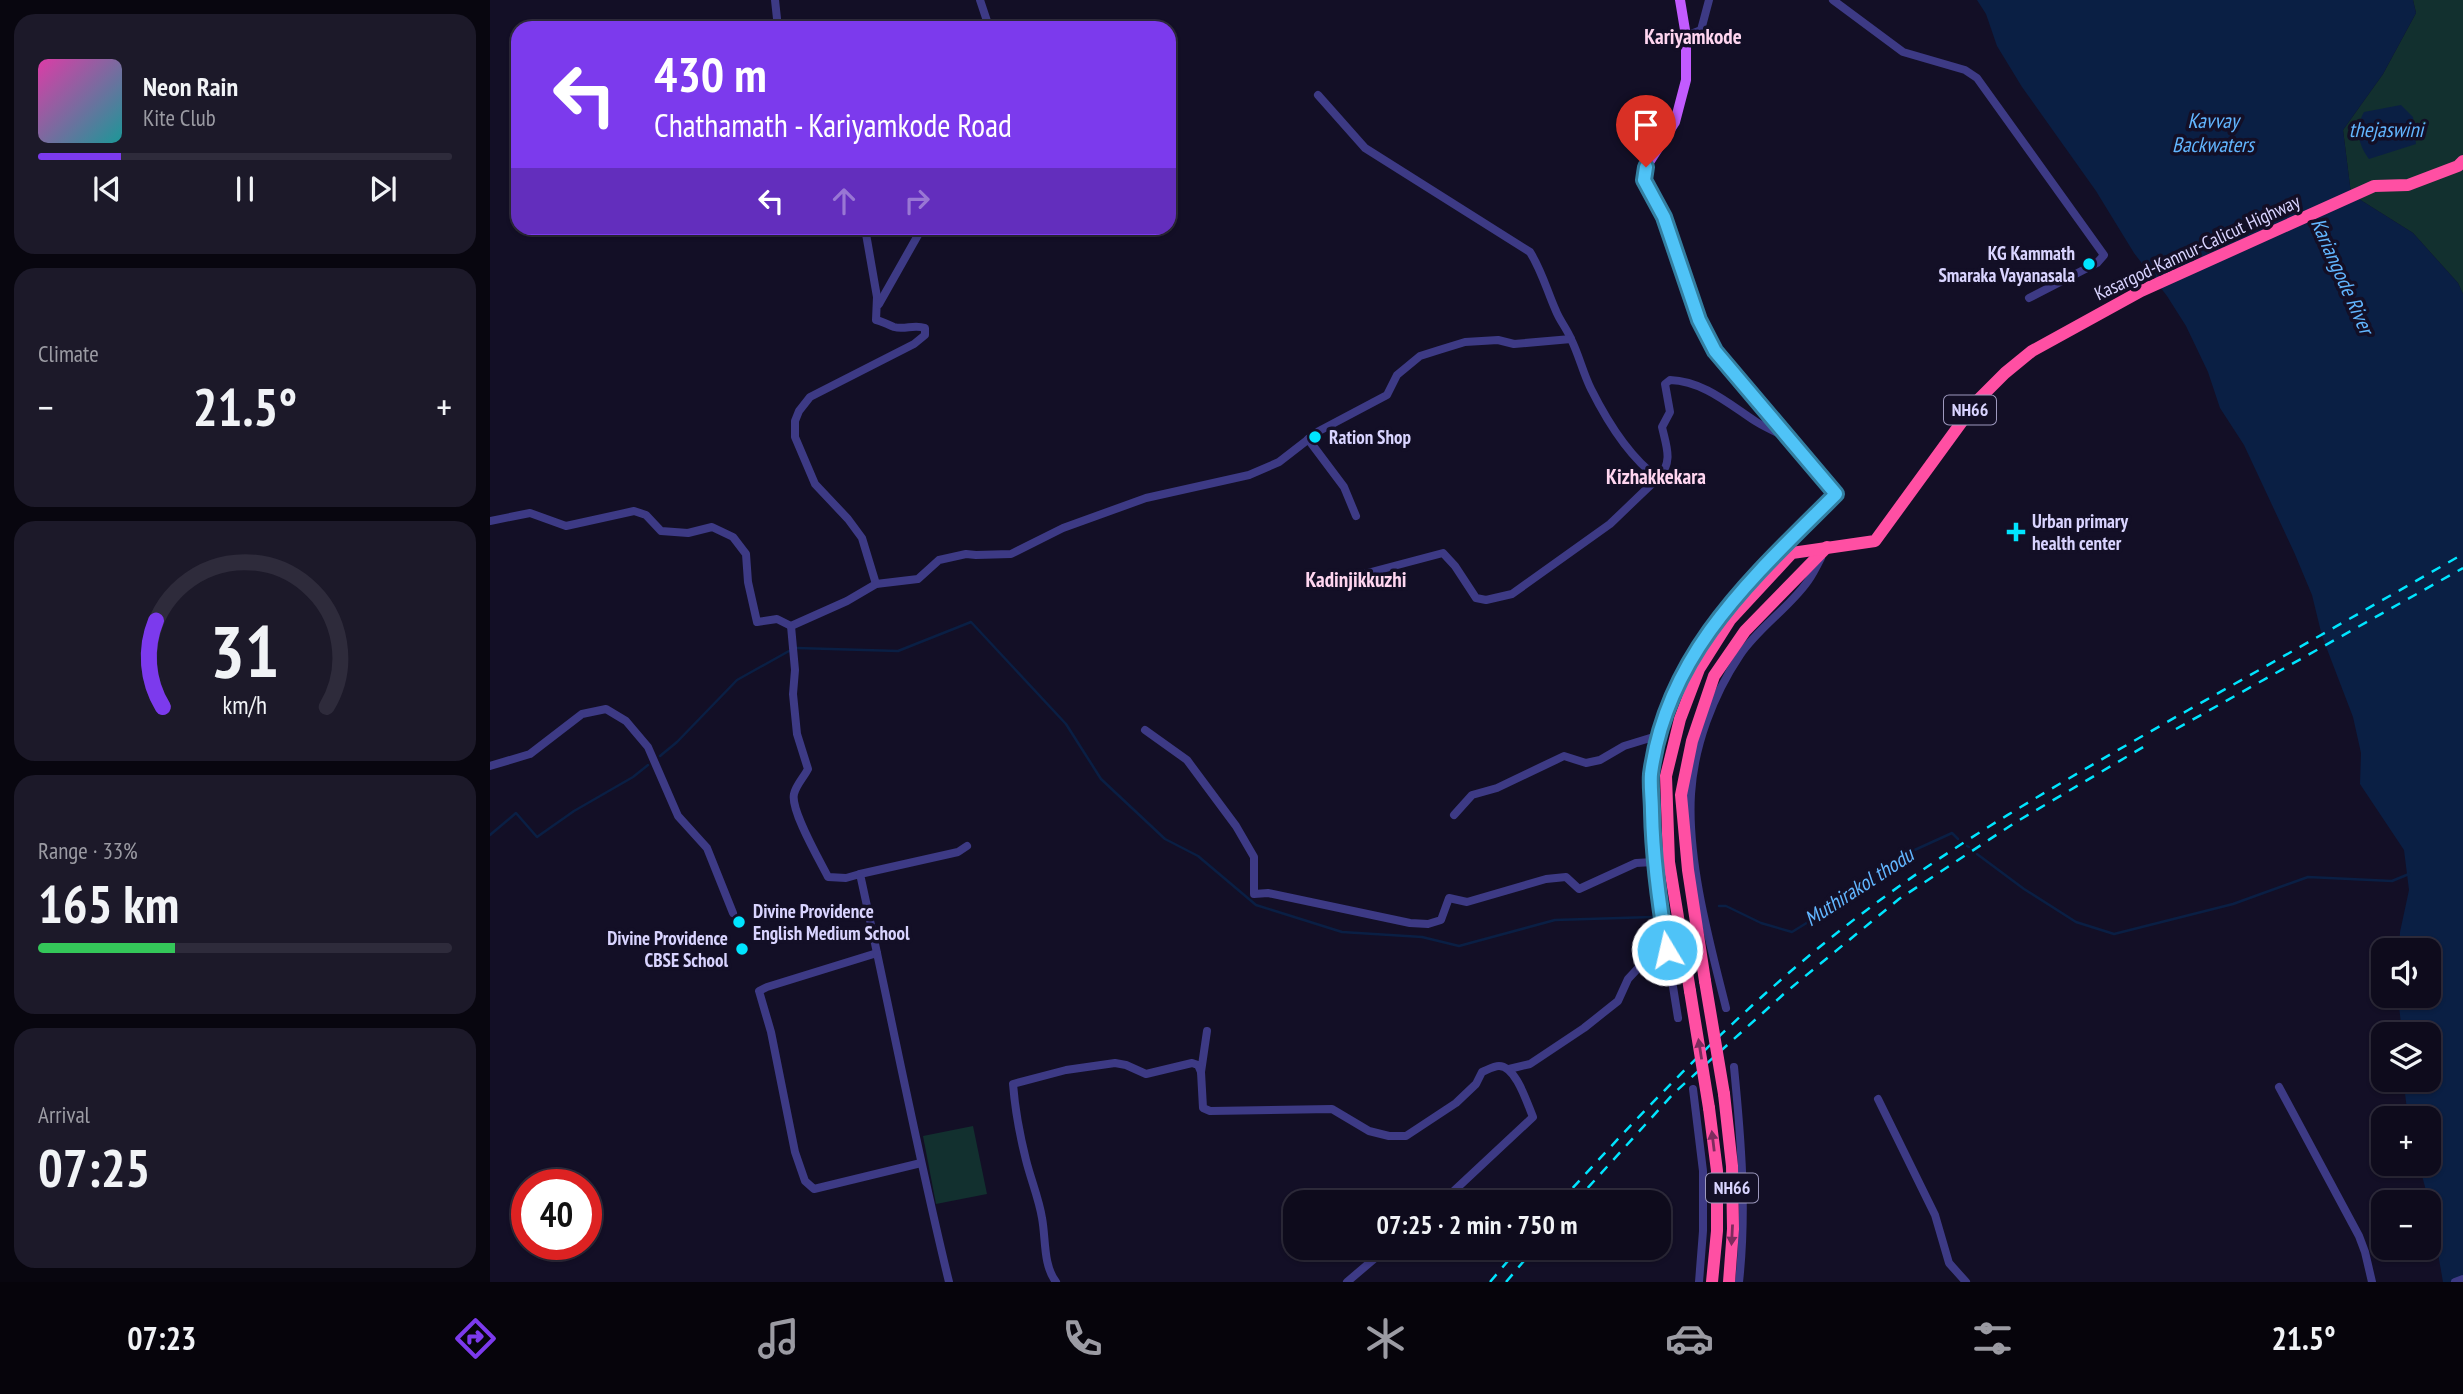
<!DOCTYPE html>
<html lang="en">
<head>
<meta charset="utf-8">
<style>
  body { margin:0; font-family:"PT Sans Narrow",sans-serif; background:#1c1929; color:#f1f3f6; height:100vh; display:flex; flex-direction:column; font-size:26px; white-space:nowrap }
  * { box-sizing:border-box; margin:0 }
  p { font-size:23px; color:#9b9ba3 }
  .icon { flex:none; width:38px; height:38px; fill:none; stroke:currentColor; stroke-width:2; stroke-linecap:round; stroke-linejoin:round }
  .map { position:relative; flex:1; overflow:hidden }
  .panel { display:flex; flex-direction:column; gap:14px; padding:14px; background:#08060f; width:490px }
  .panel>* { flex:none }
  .hud { position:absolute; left:21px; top:21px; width:665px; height:214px; border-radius:21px; box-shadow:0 2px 5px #0004,0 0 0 2px #2e2b3b; background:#7c3aed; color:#fff; overflow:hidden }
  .tools { position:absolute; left:1881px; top:938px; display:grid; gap:14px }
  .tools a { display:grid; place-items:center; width:70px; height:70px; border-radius:14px; background:#0e0b1c; box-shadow:0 2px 5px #0004,0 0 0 2px #2e2b3b; font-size:35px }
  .speed { position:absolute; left:21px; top:1169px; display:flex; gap:14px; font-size:35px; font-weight:700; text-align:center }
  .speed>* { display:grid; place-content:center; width:91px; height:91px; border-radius:50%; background:#0e0b1c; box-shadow:0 2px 5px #0004,0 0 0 2px #2e2b3b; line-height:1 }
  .speed .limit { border:10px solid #d22; background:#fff; color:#111 }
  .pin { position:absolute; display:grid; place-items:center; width:60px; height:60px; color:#fff; margin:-72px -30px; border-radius:50% 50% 50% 0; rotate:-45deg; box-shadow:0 0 7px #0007 }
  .pin .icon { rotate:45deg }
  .me { position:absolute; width:77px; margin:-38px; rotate:351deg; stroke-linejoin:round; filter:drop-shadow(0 0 5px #0008) }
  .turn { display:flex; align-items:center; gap:24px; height:147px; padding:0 28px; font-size:32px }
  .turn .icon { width:91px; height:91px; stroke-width:2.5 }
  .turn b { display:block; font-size:49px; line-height:60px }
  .lanes { display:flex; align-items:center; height:66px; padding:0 28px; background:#0003; justify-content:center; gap:35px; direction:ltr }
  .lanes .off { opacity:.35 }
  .big { font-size:52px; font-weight:700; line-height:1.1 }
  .panel .card { flex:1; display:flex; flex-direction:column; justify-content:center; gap:10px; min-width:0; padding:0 24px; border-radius:21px; background:#1c1929 }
  .panel .dial { align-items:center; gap:0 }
  .dial svg { height:182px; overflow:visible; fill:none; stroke:#2e2b3b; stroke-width:7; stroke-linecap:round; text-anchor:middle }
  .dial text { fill:#f1f3f6; stroke:none }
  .song { display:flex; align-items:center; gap:21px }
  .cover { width:84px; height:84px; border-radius:10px; background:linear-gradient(135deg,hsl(320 70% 55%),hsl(180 70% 35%)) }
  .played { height:7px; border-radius:4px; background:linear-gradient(90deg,#7c3aed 20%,#2e2b3b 20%) }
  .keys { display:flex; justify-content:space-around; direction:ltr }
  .heat { display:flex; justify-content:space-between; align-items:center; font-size:38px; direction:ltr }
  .charge { height:10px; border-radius:5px; background:linear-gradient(90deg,#34c759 33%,#2e2b3b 0) }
  .trip { position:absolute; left:793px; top:1190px; width:388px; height:70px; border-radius:21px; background:#0e0b1c; box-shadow:0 2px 5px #0004,0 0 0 2px #2e2b3b; font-weight:700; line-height:70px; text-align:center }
  .dock { display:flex; height:112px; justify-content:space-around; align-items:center; background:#06040b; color:#9b9ba3 }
  .dock .icon { width:49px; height:49px }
  .dock .selected { color:#7c3aed }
  .dock b { font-size:32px; color:#f1f3f6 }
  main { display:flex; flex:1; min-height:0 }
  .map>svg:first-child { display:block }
</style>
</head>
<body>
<main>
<section class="panel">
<div class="card">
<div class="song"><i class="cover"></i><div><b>Neon Rain</b><p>Kite Club</p></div></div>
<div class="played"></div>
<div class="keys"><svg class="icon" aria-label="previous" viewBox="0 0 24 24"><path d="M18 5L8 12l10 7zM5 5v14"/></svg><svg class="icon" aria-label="pause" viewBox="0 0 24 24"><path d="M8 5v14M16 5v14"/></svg><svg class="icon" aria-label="next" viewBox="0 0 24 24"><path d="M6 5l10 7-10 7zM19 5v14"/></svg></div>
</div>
<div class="card"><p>Climate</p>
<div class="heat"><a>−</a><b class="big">21.5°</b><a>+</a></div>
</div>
<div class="card dial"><svg viewBox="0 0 100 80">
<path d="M14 69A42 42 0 1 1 86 69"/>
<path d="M14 69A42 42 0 0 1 11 31" stroke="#7c3aed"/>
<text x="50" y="56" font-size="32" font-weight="700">31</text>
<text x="50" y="72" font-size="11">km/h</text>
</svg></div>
<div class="card"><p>Range · 33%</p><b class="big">165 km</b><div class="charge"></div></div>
<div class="card"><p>Arrival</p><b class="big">07:25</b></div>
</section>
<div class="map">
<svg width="1973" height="1282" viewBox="0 0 1973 1282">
  <rect width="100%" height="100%" fill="#130f26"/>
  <g fill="#12302f">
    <polygon points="1923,0 1973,0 1973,294 1968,283 1923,233 1861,194 1853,130 1893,74 1926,13"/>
    <polygon points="483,1126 497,1194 446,1204 433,1136"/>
  </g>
  <g fill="#0a1f44">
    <polygon points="1487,0 1923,0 1926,13 1893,74 1853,130 1861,194 1923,233 1968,283 1973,294 1973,1282 1953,1282 1939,1202 1929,1164 1939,1164 1939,1118 1918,1118 1914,1085 1914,1080 1939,1080 1939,1034 1912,1034 1908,996 1939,996 1939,950 1909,950 1910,932 1919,890 1914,850 1870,784 1871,753 1863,717 1832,636 1822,595 1804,552 1754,445 1730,408 1718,372 1696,326 1677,296 1644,253 1606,191 1532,87 1507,46 1496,14"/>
    <path d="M1911,105l12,12 3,27 -47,15c-11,-14 -14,-31 -5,-47z"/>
  </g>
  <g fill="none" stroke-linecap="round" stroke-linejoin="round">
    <g stroke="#0a1f44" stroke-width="2.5">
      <polyline points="307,648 408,651 481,622 576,724 611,779 675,839 708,856 766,905 852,932 932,937 969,946 1065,920 1162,917"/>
      <polyline points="170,756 187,742 247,680 299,651"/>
      <polyline points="0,835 26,813 47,837 84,811 143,777 158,765"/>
      <polyline points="1477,846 1479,847"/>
      <polyline points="1487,854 1534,889 1586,922 1624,934 1743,904 1818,877 1902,881 1919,874"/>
      <polyline points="1229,906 1236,906 1271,923 1302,932 1352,901 1407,858 1462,833 1468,839"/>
    </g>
    <g stroke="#3d3a85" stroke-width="8">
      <polyline points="285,0 288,28"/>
      <polyline points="490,0 497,21 496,28"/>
      <polyline points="1343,0 1413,52 1475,70 1487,78 1614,255 1607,263 1539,298"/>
      <polyline points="1196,36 1211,30 1219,0"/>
      <path d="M828,95l47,53 165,104c12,19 17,39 26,59 4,10 11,18 15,28 8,16 12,34 20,50 16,32 38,68 67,89 16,-15 8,-33 4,-51l8,-15 -5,-28 5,-4c33,1 59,24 85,41 9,6 20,10 30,16"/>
      <path d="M375,228l12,69 -1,23c6,1 12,5 18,7 11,3 20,-3 31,1v7l-11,9 -104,53 -11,14 -4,10v16l20,47 33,35 14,19 14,46"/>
      <polyline points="389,304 432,228"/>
      <polyline points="818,439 854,487 866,516"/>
      <polyline points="0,521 40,513 76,526 144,511 156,515 171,531 198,533 222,527 243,537 256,554 258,582 267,622 287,619 301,626 357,601 386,584 428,579 449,560 476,554 486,555 521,554 573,528 656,498 759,475 789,462 829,431 897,395 907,375 930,356 949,350 975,342 1008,340 1024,344 1081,339"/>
      <polyline points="866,576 953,553 965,566 986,598 996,600 1022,594 1120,524 1168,478"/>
      <path d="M301,626l4,44 -2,24 4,40 11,35c-4,8 -12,16 -14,25 -4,16 26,67 34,83l18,1 14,-4"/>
      <polyline points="655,730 697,760 746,826 764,857 764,894 778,893 920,923 938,924 951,920 959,898 977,902 1056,879 1076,877 1089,889 1146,863 1163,862"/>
      <polyline points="0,766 40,754 92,714 116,709 136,721 158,747 188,816 217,848 243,913"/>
      <polyline points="964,815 982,795 1007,788 1074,756 1096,763 1110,760 1134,746 1170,735"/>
      <polyline points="387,953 277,987 269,991 281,1032 305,1152 315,1181 324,1189 431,1163"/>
      <path d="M1236,1008c-16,-64 -39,-147 -35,-214 3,-48 22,-99 49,-139 19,-28 49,-47 68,-74 5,-7 9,-15 13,-23"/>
      <polyline points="1188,1018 1163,862 1161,776 1170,735 1193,672 1228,617 1346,494"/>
      <path d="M1244,1067c7,72 13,142 5,215"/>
      <polyline points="1019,1069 1040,1064 1094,1028 1128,1001 1138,979 1152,964 1157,954 1177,950"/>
      <polyline points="711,1072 717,1031"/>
      <polyline points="1789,1087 1869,1236 1875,1252 1882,1282"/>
      <polyline points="1203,1089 1213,1171 1213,1231 1209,1282"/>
      <polyline points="1388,1099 1445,1215 1459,1263 1476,1282"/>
      <path d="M459,1282c-33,-135 -59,-272 -89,-408l98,-22 9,-6"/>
      <path d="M566,1282c-13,-17 -10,-43 -14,-64 -3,-19 -11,-38 -16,-58 -6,-24 -11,-51 -13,-76l53,-14 49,-7 11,2 20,9 46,-11 6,2 3,7 2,36 7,3 122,-2 37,22 20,5h17l50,-33 20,-19 6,-12c5,-2 12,-6 17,-6 17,0 28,37 34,51l-91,85"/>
      <polyline points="857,1282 897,1248"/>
      <polyline points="1965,1282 1973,1279"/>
    </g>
    <polyline stroke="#c25bff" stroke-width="10" points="1190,0 1196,36 1196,80 1185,122 1156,167 1154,180 1174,217 1209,320 1225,351 1346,494"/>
    <g stroke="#ff4fa3" stroke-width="12">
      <polyline points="1215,981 1198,870 1191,795 1202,741 1224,676 1255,631 1337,547"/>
      <polyline points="1200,991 1179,862 1176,776 1190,719 1209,669 1240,620 1302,553 1385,541 1487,401 1515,373 1542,351 1651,291 1884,186 1918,185 1968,166 1973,161"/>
      <polyline points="1234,1094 1242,1166 1243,1229 1239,1282"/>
      <polyline points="1219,1108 1227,1171 1227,1231 1222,1282"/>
    </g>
    <g stroke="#00e5ff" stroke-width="2.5" stroke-dasharray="10 9" stroke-linecap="butt">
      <polyline points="1686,729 1973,568"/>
      <path d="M1070,1202c104,-115 213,-227 341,-317 83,-59 170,-108 259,-159 101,-57 202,-114 303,-172"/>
      <polyline points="1085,1202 1184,1093 1296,992 1409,899 1526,822 1655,746"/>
      <polyline points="1000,1282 1029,1248"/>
      <polyline points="1016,1282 1045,1248"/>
    </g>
    <g stroke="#ff4fa3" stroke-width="12">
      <polyline points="1215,981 1234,1094"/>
      <polyline points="1200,991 1219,1108"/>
    </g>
  </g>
  <defs><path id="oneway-solid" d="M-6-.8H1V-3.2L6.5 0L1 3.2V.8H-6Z" transform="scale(1.75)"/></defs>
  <g fill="#7d2c5e">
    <use href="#oneway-solid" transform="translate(1210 1049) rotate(-99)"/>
    <use href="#oneway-solid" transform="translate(1223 1141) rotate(-97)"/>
    <use href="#oneway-solid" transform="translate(1242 1235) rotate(93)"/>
  </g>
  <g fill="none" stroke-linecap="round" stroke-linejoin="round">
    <g stroke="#337fa1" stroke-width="18">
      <path id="route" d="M1156,167l-2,13 20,37 35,103 16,31 121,143c-82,82 -169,158 -185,280 -1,12 1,25 1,38 1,46 7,91 15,138"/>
    </g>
    <use href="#route" stroke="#4fc3f7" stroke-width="12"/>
  </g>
  <g fill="#00e5ff" stroke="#130f26" stroke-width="2.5">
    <circle cx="1599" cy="264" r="7"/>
    <circle cx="825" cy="437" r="7"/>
    <path d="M1522.5 521.5h7v7h7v7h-7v7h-7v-7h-7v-7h7z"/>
    <circle cx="249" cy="922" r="7"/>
    <circle cx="252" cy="949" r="7"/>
  </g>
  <g text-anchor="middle" stroke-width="7" stroke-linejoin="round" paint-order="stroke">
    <g fill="#130f26" stroke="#9e99be" stroke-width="2">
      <rect x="1454" y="395.5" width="52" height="29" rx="5"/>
      <rect x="1216" y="1173.5" width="52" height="29" rx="5"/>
    </g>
    <g font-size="18" font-weight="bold" fill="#d9d4ff">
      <text x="1480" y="416">NH66</text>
      <text x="1242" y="1194">NH66</text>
    </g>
    <g font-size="19" fill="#d9d4ff" stroke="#130f26">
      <text transform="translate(1707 247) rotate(-25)" y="7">Kasargod-Kannur-Calicut Highway</text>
    </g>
    <g font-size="19" font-weight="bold" fill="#d9d4ff" stroke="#130f26" text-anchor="start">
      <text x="1585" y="260" text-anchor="end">KG Kammath<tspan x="1585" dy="22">Smaraka Vayanasala</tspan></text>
      <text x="839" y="444">Ration Shop</text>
      <text x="1542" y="528">Urban primary<tspan x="1542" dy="22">health center</tspan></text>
      <text x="263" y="918">Divine Providence<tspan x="263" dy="22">English Medium School</tspan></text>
      <text x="238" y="945" text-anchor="end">Divine Providence<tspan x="238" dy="22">CBSE School</tspan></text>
    </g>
    <g font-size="21" font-weight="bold" fill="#ffd6f0" stroke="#130f26">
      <text x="1203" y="44">Kariyamkode</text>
      <text x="1166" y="484">Kizhakkekara</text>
      <text x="866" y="587">Kadinjikkuzhi</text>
    </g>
    <g font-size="21" font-style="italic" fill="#62b6ff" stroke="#130f26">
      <text x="1723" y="128">Kavvay<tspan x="1723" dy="24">Backwaters</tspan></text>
      <text x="1896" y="137">thejaswini</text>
      <text transform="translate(1852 276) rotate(66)" y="7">Kariangode River</text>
      <text transform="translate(1369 887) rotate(-33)" y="7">Muthirakol thodu</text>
    </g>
  </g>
</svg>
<div class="tools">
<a><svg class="icon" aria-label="sound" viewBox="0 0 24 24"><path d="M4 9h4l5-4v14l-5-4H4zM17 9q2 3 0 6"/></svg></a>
<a><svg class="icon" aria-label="layers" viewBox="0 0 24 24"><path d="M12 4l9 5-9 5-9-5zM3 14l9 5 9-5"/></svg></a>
<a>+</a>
<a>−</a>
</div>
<div class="speed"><div class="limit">40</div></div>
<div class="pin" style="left:1156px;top:167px;background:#d93025"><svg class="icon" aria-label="arrive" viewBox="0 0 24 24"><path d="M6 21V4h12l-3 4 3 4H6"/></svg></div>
<svg class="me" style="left:1177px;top:950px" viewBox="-20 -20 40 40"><circle r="17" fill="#4fc3f7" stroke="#fff" stroke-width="3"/><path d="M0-11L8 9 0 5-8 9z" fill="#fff"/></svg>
<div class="trip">07:25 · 2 min · 750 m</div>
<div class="hud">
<div class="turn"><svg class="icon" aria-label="left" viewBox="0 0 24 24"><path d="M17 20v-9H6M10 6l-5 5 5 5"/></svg><div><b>430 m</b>Chathamath - Kariyamkode Road</div></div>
<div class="lanes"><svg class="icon" aria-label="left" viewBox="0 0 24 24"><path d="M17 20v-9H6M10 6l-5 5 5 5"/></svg><svg class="icon off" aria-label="ahead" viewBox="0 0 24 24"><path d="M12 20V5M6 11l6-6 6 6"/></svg><svg class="icon off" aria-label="right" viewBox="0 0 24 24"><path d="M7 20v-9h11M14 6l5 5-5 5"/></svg></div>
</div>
</div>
</main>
<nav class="dock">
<b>07:23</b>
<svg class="icon selected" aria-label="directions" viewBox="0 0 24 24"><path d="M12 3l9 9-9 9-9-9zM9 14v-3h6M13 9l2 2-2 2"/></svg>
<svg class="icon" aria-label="music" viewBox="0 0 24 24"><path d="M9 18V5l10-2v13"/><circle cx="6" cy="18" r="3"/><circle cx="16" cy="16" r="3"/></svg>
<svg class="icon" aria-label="phone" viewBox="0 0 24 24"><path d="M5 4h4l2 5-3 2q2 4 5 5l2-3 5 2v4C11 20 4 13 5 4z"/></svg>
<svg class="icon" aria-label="climate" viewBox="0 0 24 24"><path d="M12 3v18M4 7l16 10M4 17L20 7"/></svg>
<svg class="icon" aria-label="car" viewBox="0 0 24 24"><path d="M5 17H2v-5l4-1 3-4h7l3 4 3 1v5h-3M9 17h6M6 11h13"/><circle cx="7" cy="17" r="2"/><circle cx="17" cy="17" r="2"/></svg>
<svg class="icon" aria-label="filters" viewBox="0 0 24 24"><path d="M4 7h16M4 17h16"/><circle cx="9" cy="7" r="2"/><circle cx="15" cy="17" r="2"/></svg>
<b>21.5°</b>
</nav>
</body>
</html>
